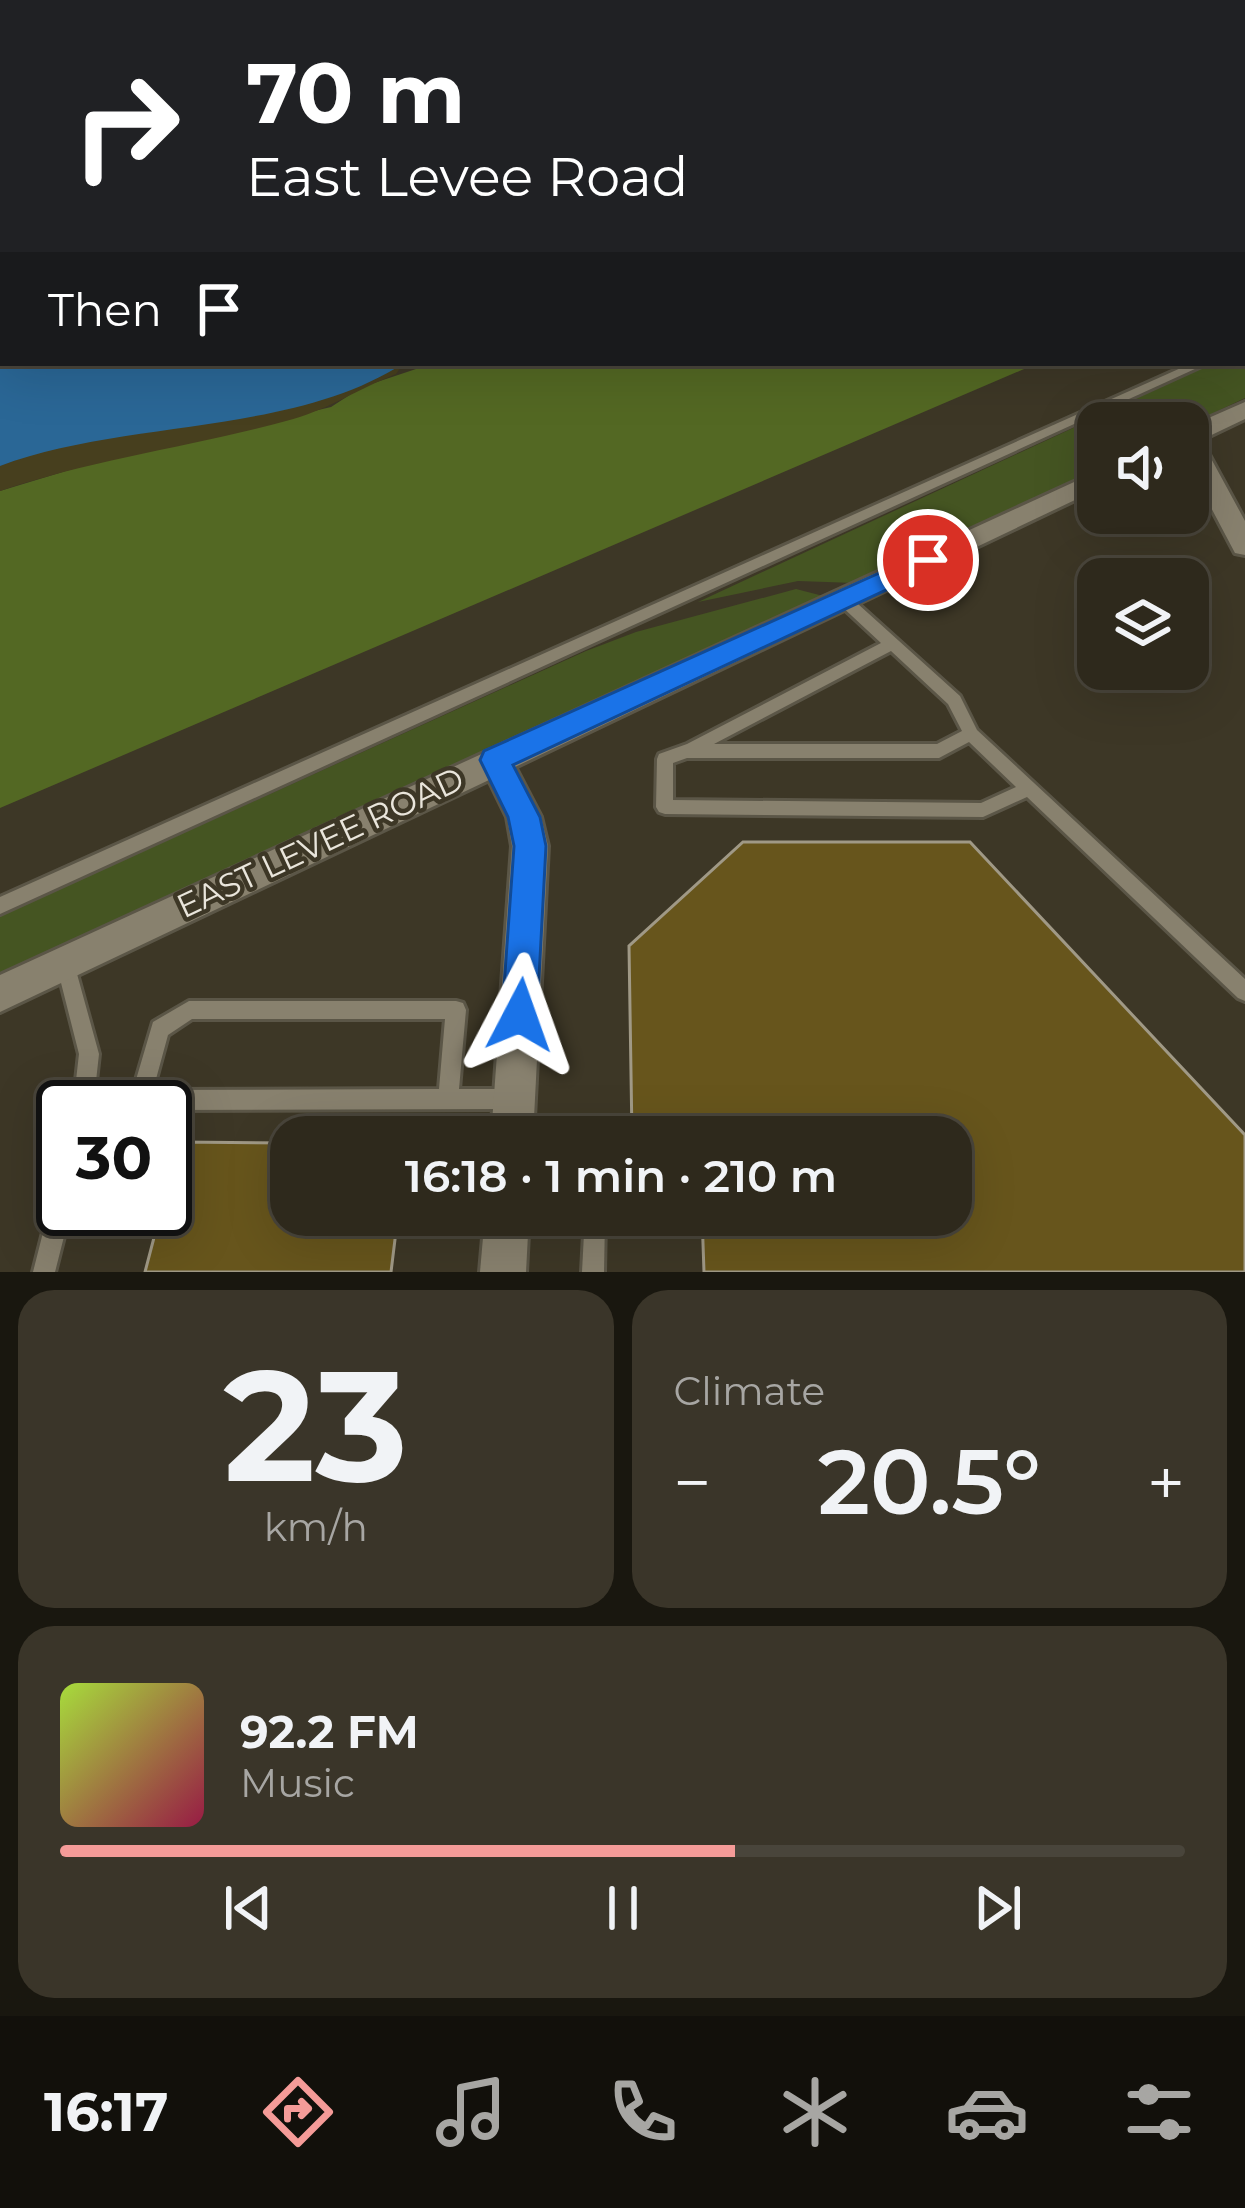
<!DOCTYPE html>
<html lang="en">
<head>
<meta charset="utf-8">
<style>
  body { margin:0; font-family:Montserrat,sans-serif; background:#3a3529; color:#f1f3f6; height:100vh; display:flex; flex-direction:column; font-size:45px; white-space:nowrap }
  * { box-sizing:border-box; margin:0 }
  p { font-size:39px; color:#a7a6a3 }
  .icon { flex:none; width:66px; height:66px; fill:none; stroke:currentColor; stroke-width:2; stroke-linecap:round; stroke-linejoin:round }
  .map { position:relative; height:1272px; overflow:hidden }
  .details { display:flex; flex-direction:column; gap:18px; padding:18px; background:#19170f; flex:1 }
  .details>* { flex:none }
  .banner { position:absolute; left:0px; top:0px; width:1245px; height:366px; box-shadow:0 12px 48px #0002,0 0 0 3px #49453b; background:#202124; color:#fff; overflow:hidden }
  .fabs { position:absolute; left:1077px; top:402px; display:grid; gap:24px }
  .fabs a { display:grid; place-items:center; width:132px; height:132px; border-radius:24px; background:#2e291c; box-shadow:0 12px 48px #0002,0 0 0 3px #49453b; font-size:60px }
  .speed { position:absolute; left:36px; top:1080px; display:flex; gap:24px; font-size:60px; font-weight:700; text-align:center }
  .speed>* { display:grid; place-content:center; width:156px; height:156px; border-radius:50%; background:#2e291c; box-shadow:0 12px 48px #0002,0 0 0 3px #49453b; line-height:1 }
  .speed .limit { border:6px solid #111; border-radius:18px; background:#fff; color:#111 }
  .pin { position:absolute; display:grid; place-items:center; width:102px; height:102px; color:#fff; margin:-51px; border:6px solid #fff; border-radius:50%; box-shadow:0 3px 12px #0007 }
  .me { position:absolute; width:132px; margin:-66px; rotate:4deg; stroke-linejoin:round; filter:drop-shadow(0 0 9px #0008) }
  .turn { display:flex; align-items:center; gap:42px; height:252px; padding:0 48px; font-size:54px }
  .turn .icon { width:156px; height:156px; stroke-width:2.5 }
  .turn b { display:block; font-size:84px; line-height:102px }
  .then { display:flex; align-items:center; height:114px; padding:0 48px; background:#0003; gap:24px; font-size:45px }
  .big { font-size:90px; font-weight:600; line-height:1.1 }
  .details .card { flex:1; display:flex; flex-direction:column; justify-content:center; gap:18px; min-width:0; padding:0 42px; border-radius:36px; background:#3a3529 }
  .details .dial { align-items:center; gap:0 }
  .dial b { font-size:156px; line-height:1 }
  .song { display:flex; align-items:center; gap:36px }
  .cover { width:144px; height:144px; border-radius:18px; background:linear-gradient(135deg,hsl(80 70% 55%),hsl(340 70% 35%)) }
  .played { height:12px; border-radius:6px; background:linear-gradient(90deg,#f59b98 60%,#49453b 60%) }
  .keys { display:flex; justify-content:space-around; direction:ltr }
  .heat { display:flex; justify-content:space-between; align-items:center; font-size:66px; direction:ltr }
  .details .tiles { flex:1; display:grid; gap:18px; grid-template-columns:1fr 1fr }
  .card:last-child { grid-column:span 2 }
  .trip { position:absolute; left:270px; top:1116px; width:702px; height:120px; border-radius:36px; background:#2e291c; box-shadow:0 12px 48px #0002,0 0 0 3px #49453b; font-weight:600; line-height:120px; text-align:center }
  .tabs { display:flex; height:192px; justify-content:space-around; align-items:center; background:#12100b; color:#a7a6a3 }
  .tabs .icon { width:84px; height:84px }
  .tabs .on { color:#f59b98 }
  .tabs b { font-size:54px; color:#f1f3f6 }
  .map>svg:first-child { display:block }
</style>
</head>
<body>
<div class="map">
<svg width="1245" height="1272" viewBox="0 0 1245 1272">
  <rect width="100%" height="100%" fill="#3d3726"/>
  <g fill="#455522">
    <polygon points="1245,348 1245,398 1188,425 1098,423 1098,468 855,583 798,581 698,602 1213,363 1242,363"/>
    <polygon points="796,589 827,597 0,987 0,916 586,651 636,632"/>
  </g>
  <polygon fill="#536823" points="434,363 1038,363 0,808 0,491 89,464 331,407 362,387"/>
  <path fill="#473f1e" d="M403,364l-7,10c-38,15 -70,37 -110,47 -95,26 -192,38 -286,70v-25l37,-14c120,-29 255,-26 366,-88z"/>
  <g fill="#2a6796">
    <polygon points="622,0 1245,0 1245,141 1242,3 608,3"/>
    <path d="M0,134l3,229h401c-112,73 -280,56 -404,103z"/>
  </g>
  <g fill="#67551c" stroke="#a09986" stroke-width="3">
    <polygon points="743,842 970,842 1245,1135 1245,1272 704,1272 702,1215 951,1215 951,1137 632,1137 629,946"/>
    <polygon points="179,1142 291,1143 291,1215 398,1215 391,1272 145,1272"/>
  </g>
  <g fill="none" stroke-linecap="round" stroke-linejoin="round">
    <g stroke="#5b5647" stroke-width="6">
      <g id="lane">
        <polygon points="193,0 205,0 198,3 186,3"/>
        <rect x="364" y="0" width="8" height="3"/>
        <polygon points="447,0 459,0 452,3 440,3"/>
        <rect x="0" y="36" width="3" height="4"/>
        <rect x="1242" y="341" width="3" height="7"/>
        <polygon points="1192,363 1208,363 0,914 0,897"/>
        <path d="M843,594l5,1 112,101 17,34 268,249v22l-7,-3 -211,-201 -44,20 -318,-3 -6,-2 -3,-5 1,-48 2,-5 28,-10 194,-101 -43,-40 -2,-4zM891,651l57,53 14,27 -25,13h-223zM969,742l47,45 -35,16 -308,-3v-37l14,-5h252z"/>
        <path d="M65,954l7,3 2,6 25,91 -4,36h38l20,-68 36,-21h267l7,2 3,7 -7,79h54l7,3 3,7 -3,7 -7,3 -348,1v-3h-92l6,-53 -23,-91 2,-6zM192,1019h253l-6,70 -286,1 15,-55z"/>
        <polygon points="63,1186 63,1209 71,1209 55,1272 33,1272 52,1197 55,1189"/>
        <polygon points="585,1215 603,1215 605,1219 604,1272 582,1272"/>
      </g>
    </g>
    <g stroke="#5b5647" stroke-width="6">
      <g id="street">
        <polygon points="1245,402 1245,419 1201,440 1245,521 1245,555 1235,553 1188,464 1188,427"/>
        <polygon points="1098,471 1098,489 515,767 541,817 548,846 533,1137 491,1137 512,846 507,817 489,780 0,1012 0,975"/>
        <polygon points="485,1215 529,1215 526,1272 480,1272"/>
      </g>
    </g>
    <use href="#lane" fill="#88816e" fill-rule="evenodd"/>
    <use href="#street" fill="#88816e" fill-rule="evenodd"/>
  </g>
  <polygon fill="#1a73e8" stroke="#114b97" stroke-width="3" points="928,551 937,553 941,560 937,566 513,765 540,817 546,846 537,1015 532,1027 520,1032 507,1027 502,1015 514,846 508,817 480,760 484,751"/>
  <g text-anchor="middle" stroke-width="9" stroke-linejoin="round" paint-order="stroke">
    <g font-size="33" fill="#e9e5db" stroke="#3d3726">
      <text transform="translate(320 842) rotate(-25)" y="12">EAST LEVEE ROAD</text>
    </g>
  </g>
</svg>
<div class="fabs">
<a><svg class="icon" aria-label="sound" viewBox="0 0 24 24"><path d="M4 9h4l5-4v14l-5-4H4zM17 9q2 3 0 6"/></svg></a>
<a><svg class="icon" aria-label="layers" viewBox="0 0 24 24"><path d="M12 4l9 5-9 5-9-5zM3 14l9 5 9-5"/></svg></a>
</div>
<div class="speed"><div class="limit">30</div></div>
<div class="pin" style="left:928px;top:560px;background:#d93025"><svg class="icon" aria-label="arrive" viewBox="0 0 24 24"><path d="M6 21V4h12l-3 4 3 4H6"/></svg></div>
<svg class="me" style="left:520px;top:1015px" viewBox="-20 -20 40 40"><path d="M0-17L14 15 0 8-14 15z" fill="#1a73e8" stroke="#fff" stroke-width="4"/></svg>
<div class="trip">16:18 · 1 min · 210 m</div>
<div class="banner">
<div class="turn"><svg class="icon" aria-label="right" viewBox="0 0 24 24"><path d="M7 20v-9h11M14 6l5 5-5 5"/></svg><div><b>70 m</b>East Levee Road</div></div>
<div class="then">Then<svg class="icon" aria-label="arrive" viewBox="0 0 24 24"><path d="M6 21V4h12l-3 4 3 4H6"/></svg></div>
</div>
</div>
<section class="details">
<div class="tiles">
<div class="card dial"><b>23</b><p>km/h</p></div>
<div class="card"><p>Climate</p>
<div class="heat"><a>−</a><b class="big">20.5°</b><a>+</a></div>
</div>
<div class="card">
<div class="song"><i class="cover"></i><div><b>92.2 FM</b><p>Music</p></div></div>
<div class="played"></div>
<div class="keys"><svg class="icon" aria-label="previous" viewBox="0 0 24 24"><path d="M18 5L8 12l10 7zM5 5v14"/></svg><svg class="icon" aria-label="pause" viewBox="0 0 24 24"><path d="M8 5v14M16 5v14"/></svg><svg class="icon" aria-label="next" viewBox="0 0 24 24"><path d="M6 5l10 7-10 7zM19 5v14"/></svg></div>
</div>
</div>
</section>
<nav class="tabs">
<b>16:17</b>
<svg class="icon on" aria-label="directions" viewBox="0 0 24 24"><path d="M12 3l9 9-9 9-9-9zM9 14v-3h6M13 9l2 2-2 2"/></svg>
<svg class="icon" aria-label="music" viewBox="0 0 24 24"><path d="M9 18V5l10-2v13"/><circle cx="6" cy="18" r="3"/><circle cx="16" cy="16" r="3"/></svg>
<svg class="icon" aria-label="phone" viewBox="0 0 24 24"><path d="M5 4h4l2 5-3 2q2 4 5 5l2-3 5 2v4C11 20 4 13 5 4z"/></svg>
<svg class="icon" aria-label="climate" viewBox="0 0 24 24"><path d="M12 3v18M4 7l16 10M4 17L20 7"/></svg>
<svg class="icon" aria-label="car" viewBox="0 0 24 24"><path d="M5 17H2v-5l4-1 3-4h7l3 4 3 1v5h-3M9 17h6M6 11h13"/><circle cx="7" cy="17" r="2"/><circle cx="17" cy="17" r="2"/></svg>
<svg class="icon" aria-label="filters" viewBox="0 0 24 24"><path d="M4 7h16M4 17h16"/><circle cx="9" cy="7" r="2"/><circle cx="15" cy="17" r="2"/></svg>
</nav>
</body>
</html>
